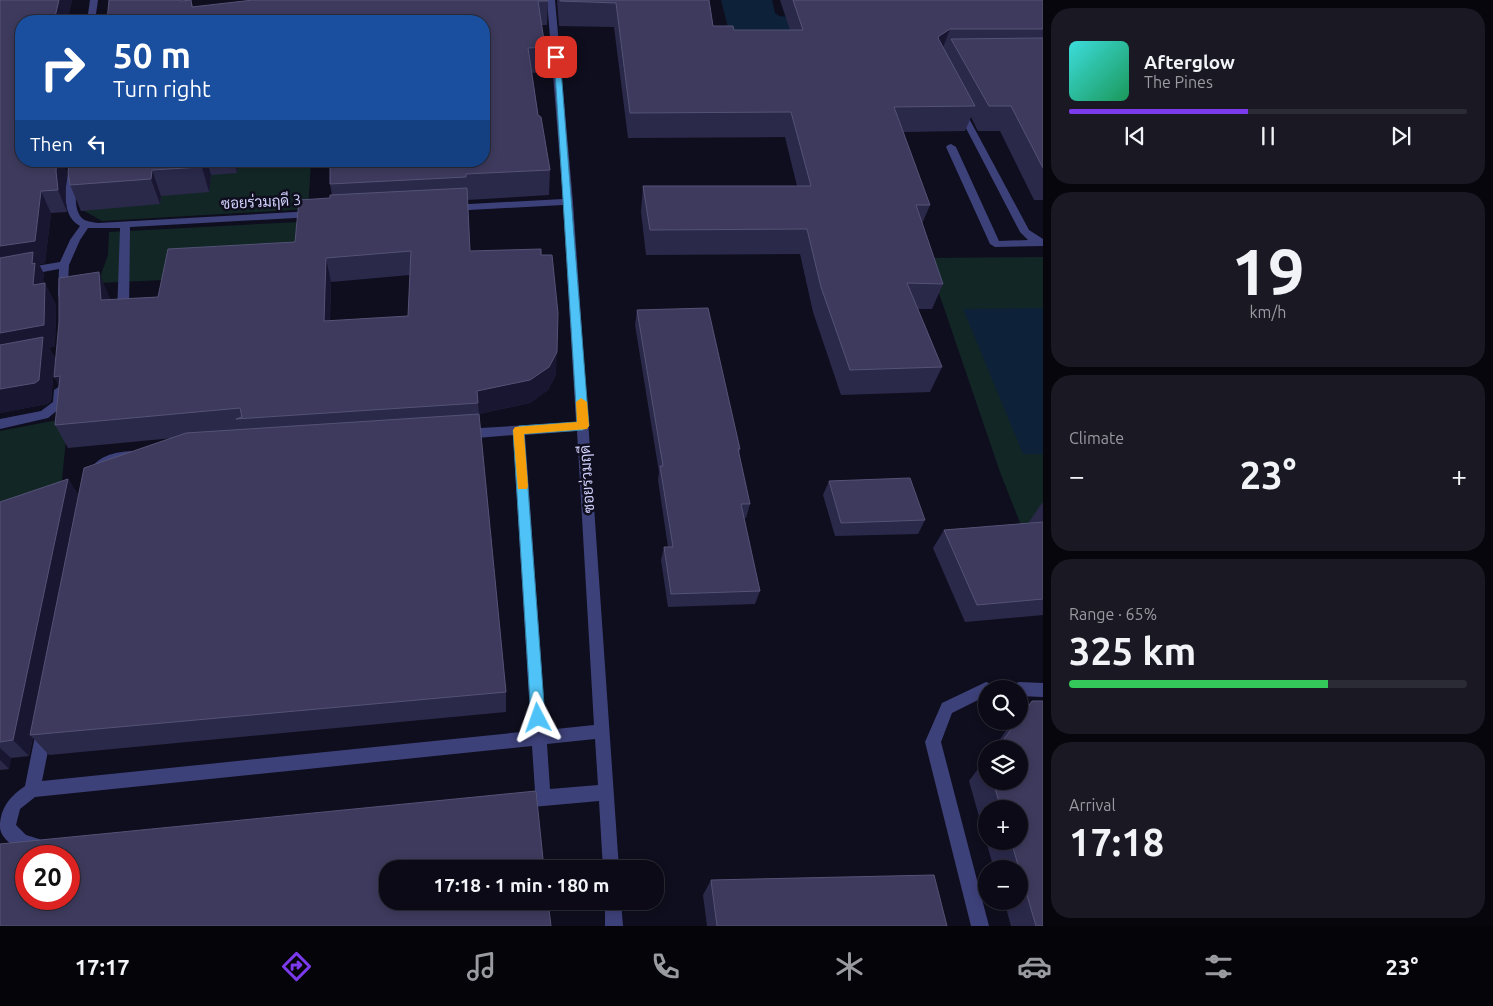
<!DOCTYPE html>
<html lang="en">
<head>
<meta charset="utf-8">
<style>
  body { margin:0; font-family:Ubuntu,Sarabun,sans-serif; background:#191823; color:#f1f3f6; height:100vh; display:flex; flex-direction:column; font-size:19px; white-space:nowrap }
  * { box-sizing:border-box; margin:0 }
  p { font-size:16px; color:#9a9aa1 }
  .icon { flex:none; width:28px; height:28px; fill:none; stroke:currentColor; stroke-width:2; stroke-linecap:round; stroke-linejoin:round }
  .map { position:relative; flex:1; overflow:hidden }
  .sheet { display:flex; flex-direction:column; gap:8px; padding:8px; background:#06060c; width:450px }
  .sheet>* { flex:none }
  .hud { position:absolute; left:15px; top:15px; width:475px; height:152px; border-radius:20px; box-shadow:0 2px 8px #0003,0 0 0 1px #2b2b35; background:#1a4fa0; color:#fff; overflow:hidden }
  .fabs { position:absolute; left:978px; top:680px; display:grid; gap:10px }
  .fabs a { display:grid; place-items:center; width:50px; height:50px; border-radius:50%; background:#0b0a16; box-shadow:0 2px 8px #0003,0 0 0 1px #2b2b35; font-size:25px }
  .speed { position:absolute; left:15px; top:845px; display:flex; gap:10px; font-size:25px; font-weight:700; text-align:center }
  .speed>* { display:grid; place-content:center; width:65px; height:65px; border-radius:50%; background:#0b0a16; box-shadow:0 2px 8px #0003,0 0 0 1px #2b2b35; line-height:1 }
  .speed .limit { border:8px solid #d22; background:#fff; color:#111 }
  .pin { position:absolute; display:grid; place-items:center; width:42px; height:42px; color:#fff; margin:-21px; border-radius:10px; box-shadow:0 2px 8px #0006 }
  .me { position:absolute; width:55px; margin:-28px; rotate:356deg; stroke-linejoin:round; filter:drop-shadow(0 0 4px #0008) }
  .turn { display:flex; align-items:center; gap:18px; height:105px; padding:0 15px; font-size:22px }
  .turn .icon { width:65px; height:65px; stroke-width:2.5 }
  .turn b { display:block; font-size:35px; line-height:42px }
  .then { display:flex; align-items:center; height:48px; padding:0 15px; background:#0003; gap:10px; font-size:19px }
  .big { font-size:38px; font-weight:700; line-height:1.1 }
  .sheet .tile { flex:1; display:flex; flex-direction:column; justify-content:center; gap:8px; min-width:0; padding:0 18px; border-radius:20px; background:#191823 }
  .sheet .dial { align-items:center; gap:0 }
  .dial b { font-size:65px; line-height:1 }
  .song { display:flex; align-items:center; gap:15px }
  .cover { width:60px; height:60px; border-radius:8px; background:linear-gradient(135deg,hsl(180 70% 55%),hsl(150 70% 35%)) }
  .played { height:5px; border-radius:2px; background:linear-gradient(90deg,#7c3aed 45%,#2b2b35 45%) }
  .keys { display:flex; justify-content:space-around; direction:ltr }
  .heat { display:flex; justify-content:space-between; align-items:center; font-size:28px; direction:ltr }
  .charge { height:8px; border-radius:4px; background:linear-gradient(90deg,#34c759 65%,#2b2b35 0) }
  .trip { position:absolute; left:379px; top:860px; width:285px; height:50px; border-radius:20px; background:#0b0a16; box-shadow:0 2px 8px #0003,0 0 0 1px #2b2b35; font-weight:700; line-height:50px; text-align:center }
  .tabs { display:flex; height:80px; justify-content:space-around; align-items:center; background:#040409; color:#9a9aa1 }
  .tabs .icon { width:35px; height:35px }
  .tabs .selected { color:#7c3aed }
  .tabs b { font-size:22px; color:#f1f3f6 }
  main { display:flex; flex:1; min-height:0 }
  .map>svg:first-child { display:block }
</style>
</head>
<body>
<main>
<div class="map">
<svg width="1043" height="926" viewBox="0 0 1043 926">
  <rect width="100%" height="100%" fill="#0f0e1e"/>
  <g fill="#122725">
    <polygon points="85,161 311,161 308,209 102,221 81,209"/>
    <polygon points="299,222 296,274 98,283 108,255 109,232"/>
    <polygon points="1043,257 1043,581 1000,472 927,258"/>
    <polygon points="68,418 61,490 0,569 0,431"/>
  </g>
  <g fill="#0d2138">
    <polygon points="721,0 772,0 775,13 779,16 789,17 899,15 733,47"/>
    <polygon points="1043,308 1043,454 1023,454 963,309"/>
  </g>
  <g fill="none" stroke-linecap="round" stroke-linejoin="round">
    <g fill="#3d4179" fill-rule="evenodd">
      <polygon points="90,0 98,0 95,21 87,21"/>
      <path d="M547,0h8l18,202 46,667h-16l-4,-68 -78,7 -6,-2 -2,-6 2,-6 20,-3 -3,-45 -497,51 -15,12 -4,16 10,10 16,5 2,6 -2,6c-14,5 -42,-10 -42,-25 0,-20 11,-31 25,-41l11,-55 3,-5 5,-2 5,2 3,5 -10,50 489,-50 -18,-296 -49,4 -4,-2 -2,-3 2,-3 4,-2 112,-7 -13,-217 -112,6 -5,-3 5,-3 112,-6zM577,431l17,294 -48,5 -21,-295zM595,739l3,46 -48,4 -3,-45z"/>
      <polygon points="960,106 964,109 1029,230 1043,239 1043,246 995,247 990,244 946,147 948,145 951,144 956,147 999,241 1028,240 1020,232 956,109"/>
      <path d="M70,161h10c-2,14 -10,48 3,58 4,3 10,3 15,4l215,-12 5,3 -5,3 -183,10 -1,88 -6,4 -6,-4 3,-87h-32l-8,12 -11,25 -2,33h-8l-1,-3 1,-26 -59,11v-8l60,-10 10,-22 10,-14c-22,-12 -13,-45 -10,-65z"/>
      <polygon points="60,386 66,390 65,404 48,418 0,429 0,419 41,411 53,402 54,390"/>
      <path d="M132,451l4,2 2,3 -2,3c-15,6 -27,3 -38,18h-8l-2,-4c9,-17 26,-21 44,-22z"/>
      <polygon points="986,682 991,684 993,689 986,689 986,696 952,713 941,742 989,926 971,926 925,742 942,703"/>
      <polygon points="1019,682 1043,683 1043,697 1019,696 1019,689 1012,689 1014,684"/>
      <polygon points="605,901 621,901 623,926 605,926"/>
    </g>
  </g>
  <g fill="#2b294a" fill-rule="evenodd">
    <polygon points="0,0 72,0 67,21 21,161 67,172 65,193 67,212 51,213 45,263 39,264 44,274 43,280 56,305 55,346 49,348 55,358 51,401 47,404 0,413"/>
    <path d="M191,0l2,6 355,-6 -1,25h-6l4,22 -1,25 -12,1 6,42 12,55 -1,25 -82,5 3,51 86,124 -8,15 -18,13 -51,11 27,278v20l-457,43 -16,-17 -4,18 -18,2 -2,11 -9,1v-268l68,-23 11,17 94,-58 -105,10 -13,-23 54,-129 1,4 48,-3 137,-55 37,-47 -2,-11 154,-23 -377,-140 76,-20zM410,275l-2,41 -78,5 1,-39z"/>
    <polygon points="557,0 709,0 713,26 734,30 790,30 780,0 1043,0 1043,200 1034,200 1000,131 978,131 971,117 965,131 903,132 930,205 922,224 943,284 932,309 918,309 942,367 930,392 841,395 813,312 800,254 646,255 641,212 643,186 797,186 785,137 628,138 614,27 559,26"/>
    <polygon points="69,161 311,161 238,165 237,173 211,175 209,192 161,196 160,204 81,211 70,185"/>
    <polygon points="637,310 740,449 739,454 750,504 746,518 744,518 760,591 755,604 668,607 661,560 664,547 668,547 658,480 659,472 635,325"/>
    <polygon points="829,481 925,520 918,534 835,536 823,495"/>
    <polygon points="1042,503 1043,503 1043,615 965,622 933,548 944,530 1030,523 1029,522"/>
    <polygon points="1032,701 1043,926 1011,926 1004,901 1019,901 1019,869 994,869 986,841 1019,841 1019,809 986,809 986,841 969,781 986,758 986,781 1019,781 1019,749 993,749 1013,721 1019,721 1019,715"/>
    <polygon points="711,880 947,926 707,926 703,895"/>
  </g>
  <g fill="#191631">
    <polygon points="59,0 72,0 67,21 54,21"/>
    <polygon points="950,29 941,53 930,60 939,36"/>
    <polygon points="57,161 62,161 67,172 65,193 67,212 58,190 56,171"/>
    <polygon points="202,161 207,161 211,175 209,192 202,167"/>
    <polygon points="234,161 237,161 238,165 237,173"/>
    <polygon points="152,170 161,196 160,204 151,179"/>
    <polygon points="41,191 51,213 45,263 39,264 44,274 43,280 45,284 45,283 56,305 55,346 49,348 55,358 51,401 47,404 0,413 0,246"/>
    <polygon points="326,258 331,282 329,345 324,321"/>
    <polygon points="99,272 109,296 112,324 101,300"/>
    <polygon points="557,352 556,375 548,390 530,403 479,414 477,391"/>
    <polygon points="60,376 67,401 54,377"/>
    <polygon points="68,479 81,499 30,735 33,738 29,756 13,740"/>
    <polygon points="0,748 11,758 9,769 0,760"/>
  </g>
  <g fill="#3d3a5d" stroke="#545276" fill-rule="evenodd">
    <polygon points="0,0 59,0 54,21 21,21 21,161 57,161 56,171 58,190 41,191 35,241 0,246"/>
    <polygon points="109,0 181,0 181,1 191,0 192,7 253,0 548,0 548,1 538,1 545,47 528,48 538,115 541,117 550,170 466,174 466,177 330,184 330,161 484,161 484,21 107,21"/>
    <polygon points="560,0 709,0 713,26 733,26 734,30 803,30 793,0 1043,0 1043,29 950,29 939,36 938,38 975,106 894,107 930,205 916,205 943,284 907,283 942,367 850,370 821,287 807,229 650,230 643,186 811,186 791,112 630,113 616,3 560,1"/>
    <polygon points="1043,38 1043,168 1011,106 989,106 951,39"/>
    <polygon points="69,161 202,161 202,167 152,170 151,179 70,185 68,172"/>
    <path d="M467,188l3,63 71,-2v6h11l6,58 -1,39 -8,15 -19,13 -53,11 1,12 -242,16 6,-2 -2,-9 -185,17 5,-49 -6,1 5,-55v-44l40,-6 2,28 57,-3 10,-48 127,-7 4,-42 31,-2v-3zM411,251l-3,65 -84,5 2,-63z"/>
    <polygon points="33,252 32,264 35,263 33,285 45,283 44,325 0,333 0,258"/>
    <polygon points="708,308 740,449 738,449 750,504 741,504 760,591 671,594 664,547 673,547 660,466 663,466 637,310"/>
    <polygon points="43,337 39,380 35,383 0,389 0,345"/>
    <polygon points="479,414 506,692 30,735 84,468 186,433"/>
    <polygon points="910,478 925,520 841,523 829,481"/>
    <polygon points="68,479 13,740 0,742 0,502"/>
    <polygon points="1043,522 1043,599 977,605 944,530"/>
    <polygon points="1032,701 1043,701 1043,926 1036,926 1011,841 1019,841 1019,809 1001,809 993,781 1019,781 1019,749 997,749 1017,721 1019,721 1019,719"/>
    <path d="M536,791l8,78h-156v32h160l3,25h-551v-82zM26,856h43v43h-43z"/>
    <polygon points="934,875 947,926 717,926 711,880"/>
  </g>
  <polygon fill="#4fc3f7" stroke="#337fa1" points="554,56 560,57 589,426 583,430 524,434 545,718 543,723 538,725 533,723 531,718 513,430 519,426 577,422"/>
  <polygon fill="#f59e0b" points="581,398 587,402 589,426 587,429 524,434 528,486 527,489 518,489 513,430 515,427 577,422 576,402"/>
  <g text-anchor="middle" stroke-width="5" stroke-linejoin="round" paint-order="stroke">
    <g font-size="15" fill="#d0cffb" stroke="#0f0e1e">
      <text transform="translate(261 202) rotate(-3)" y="5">ซอยร่วมฤดี 3</text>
      <text transform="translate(587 479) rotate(-94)" y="5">ซอยร่วมฤดี</text>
    </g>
  </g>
</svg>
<div class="fabs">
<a><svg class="icon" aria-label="search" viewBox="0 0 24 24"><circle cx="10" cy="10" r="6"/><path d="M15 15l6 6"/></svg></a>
<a><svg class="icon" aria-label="layers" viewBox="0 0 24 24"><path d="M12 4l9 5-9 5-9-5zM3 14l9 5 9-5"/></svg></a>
<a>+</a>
<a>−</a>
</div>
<div class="speed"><div class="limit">20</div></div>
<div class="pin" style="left:556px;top:57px;background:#d93025"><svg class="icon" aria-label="arrive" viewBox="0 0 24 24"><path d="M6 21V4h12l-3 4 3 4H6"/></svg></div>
<svg class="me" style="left:538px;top:718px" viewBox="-20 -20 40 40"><path d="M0-17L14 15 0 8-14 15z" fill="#4fc3f7" stroke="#fff" stroke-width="4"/></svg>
<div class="trip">17:18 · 1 min · 180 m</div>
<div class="hud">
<div class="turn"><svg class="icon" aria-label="right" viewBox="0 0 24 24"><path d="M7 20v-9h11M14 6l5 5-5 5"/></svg><div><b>50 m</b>Turn right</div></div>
<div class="then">Then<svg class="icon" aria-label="left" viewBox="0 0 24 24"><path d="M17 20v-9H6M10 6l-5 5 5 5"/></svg></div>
</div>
</div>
<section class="sheet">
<div class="tile">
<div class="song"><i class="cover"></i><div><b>Afterglow</b><p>The Pines</p></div></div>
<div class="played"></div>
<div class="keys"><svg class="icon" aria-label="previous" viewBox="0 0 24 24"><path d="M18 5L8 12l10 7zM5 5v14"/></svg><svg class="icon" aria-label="pause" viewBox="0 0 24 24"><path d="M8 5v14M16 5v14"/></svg><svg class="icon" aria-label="next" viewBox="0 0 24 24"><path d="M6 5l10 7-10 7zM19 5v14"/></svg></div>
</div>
<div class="tile dial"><b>19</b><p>km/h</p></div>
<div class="tile"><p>Climate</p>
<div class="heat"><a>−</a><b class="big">23°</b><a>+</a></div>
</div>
<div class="tile"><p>Range · 65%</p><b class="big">325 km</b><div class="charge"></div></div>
<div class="tile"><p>Arrival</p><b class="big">17:18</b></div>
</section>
</main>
<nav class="tabs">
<b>17:17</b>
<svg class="icon selected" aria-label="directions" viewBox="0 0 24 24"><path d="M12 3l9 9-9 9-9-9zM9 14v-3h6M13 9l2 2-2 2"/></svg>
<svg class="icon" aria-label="music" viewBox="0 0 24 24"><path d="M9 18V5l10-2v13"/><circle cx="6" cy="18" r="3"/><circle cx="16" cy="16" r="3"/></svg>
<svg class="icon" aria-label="phone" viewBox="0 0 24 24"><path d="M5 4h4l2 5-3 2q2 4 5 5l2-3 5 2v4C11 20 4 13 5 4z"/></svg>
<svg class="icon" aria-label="climate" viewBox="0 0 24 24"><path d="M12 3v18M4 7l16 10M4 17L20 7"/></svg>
<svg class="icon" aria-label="car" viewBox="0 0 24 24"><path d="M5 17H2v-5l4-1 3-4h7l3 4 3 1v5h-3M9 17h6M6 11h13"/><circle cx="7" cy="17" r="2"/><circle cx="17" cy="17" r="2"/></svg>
<svg class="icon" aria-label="filters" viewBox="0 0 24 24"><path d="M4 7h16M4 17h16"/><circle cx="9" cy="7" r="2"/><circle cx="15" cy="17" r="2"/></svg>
<b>23°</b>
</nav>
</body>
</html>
